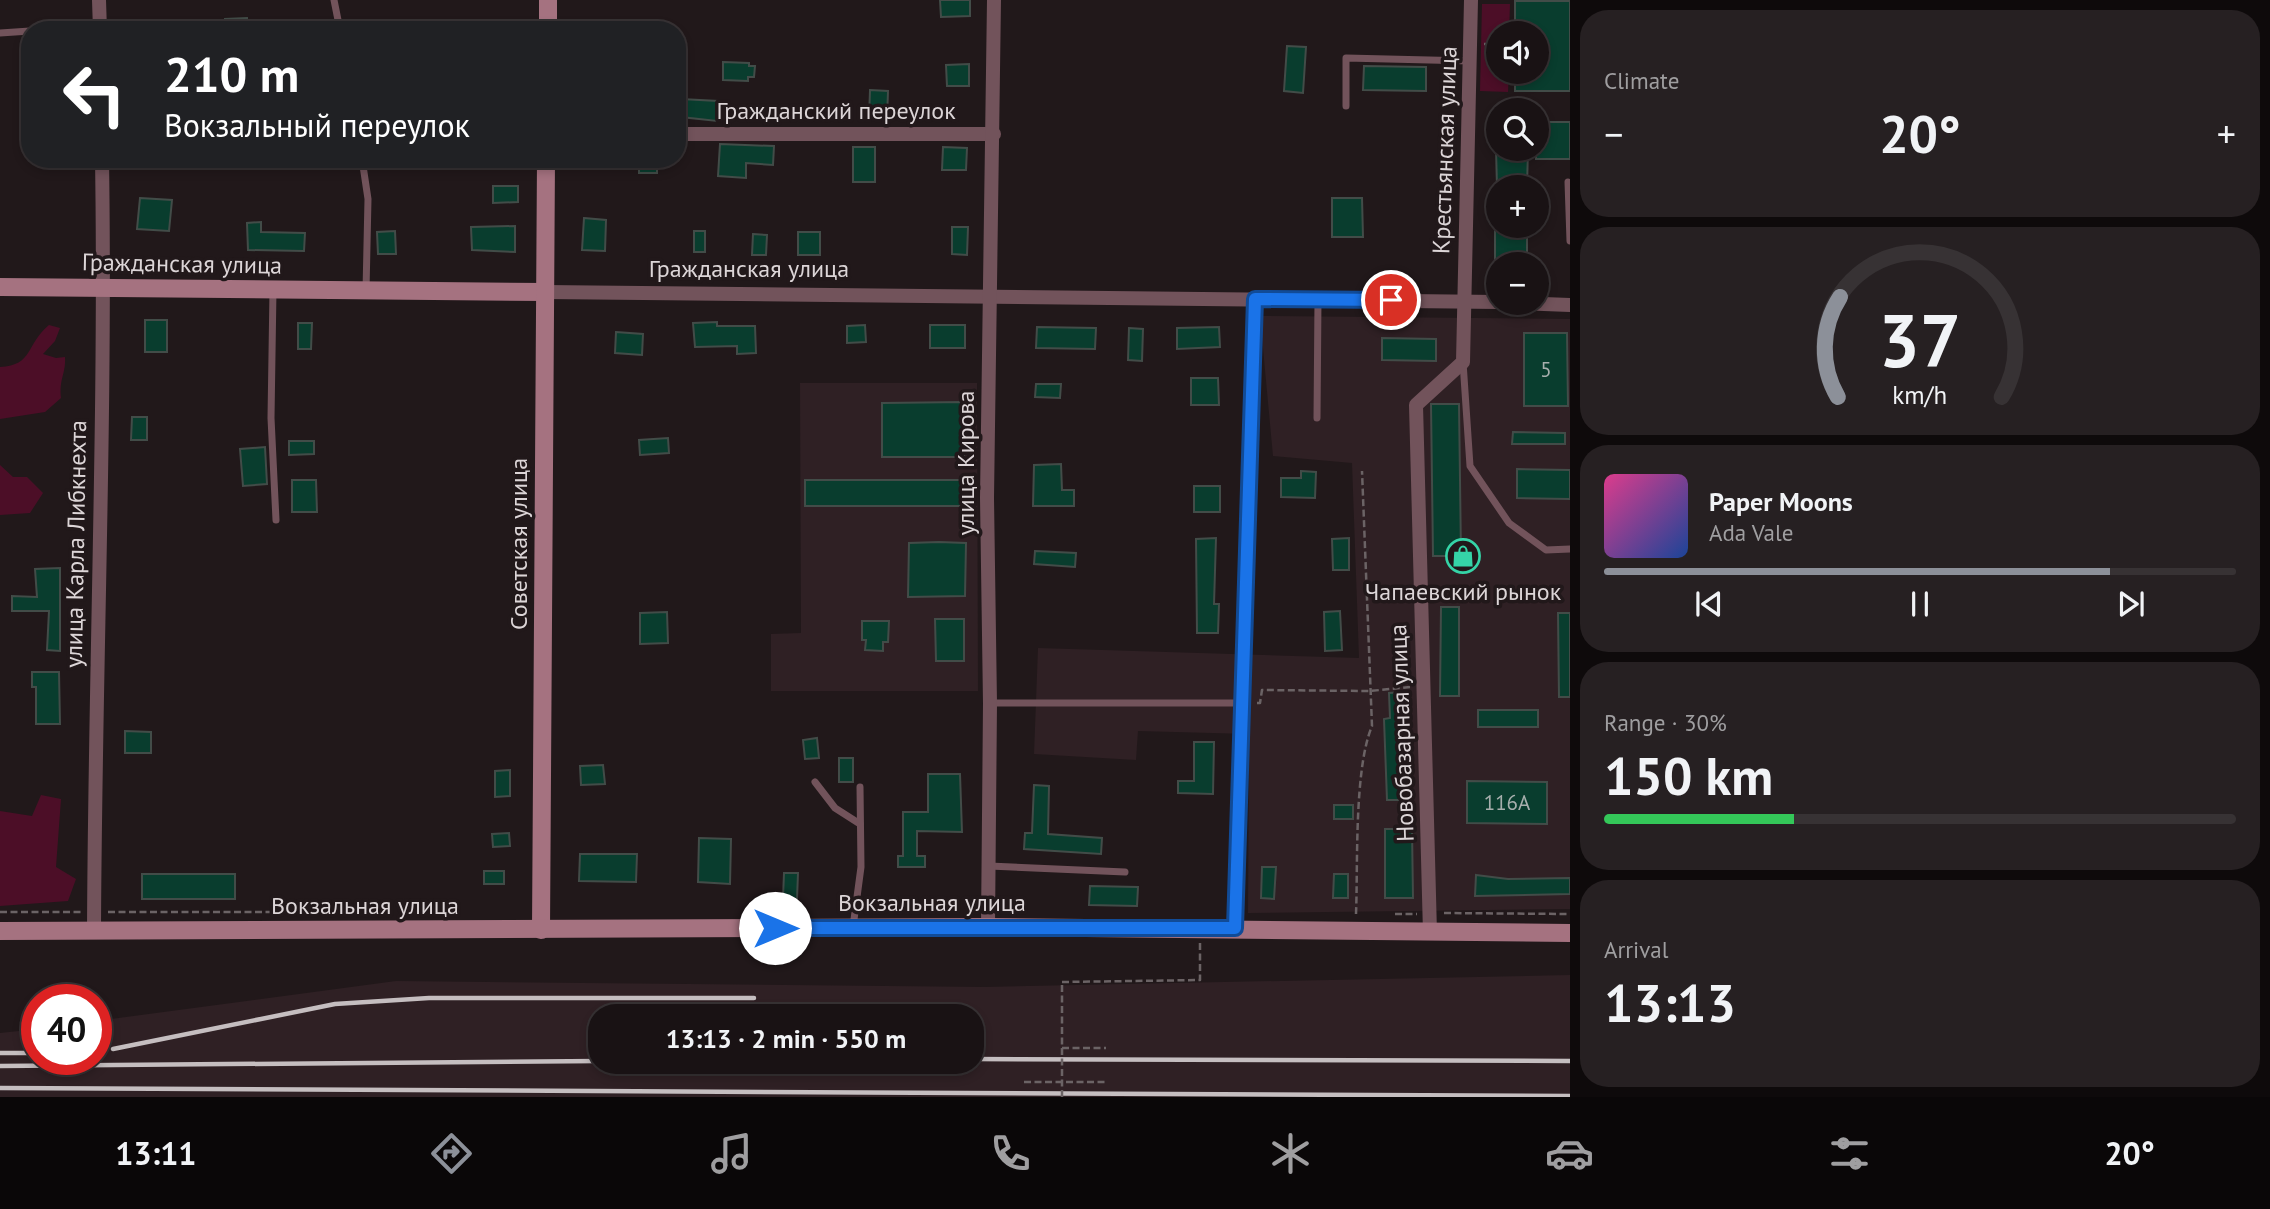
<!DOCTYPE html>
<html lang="en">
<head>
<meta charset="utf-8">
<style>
  body { margin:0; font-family:"PT Sans",sans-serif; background:#262022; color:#f1f3f6; height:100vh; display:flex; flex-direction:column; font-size:26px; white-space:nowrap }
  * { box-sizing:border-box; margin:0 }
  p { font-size:23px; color:#9f9ea0 }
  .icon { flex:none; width:38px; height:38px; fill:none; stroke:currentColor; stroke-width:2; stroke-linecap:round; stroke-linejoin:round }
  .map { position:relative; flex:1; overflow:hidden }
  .side { display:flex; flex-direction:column; gap:10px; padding:10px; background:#0e0a0b; width:700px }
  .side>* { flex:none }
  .banner { position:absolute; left:21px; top:21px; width:665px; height:147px; border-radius:28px; box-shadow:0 4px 10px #0003,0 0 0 2px #373234; background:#202124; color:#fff; overflow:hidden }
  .tools { position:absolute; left:1486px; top:21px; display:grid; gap:14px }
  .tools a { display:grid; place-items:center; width:63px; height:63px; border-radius:50%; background:#191214; box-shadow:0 4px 10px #0003,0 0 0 2px #373234; font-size:35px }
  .speed { position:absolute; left:21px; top:984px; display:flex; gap:14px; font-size:35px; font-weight:700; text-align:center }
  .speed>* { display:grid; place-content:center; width:91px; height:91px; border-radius:50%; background:#191214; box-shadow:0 4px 10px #0003,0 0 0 2px #373234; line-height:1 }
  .speed .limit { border:10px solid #d22; background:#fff; color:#111 }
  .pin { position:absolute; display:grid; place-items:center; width:60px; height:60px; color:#fff; margin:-30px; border:4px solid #fff; border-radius:50%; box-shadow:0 2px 7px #0007 }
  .me { position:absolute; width:77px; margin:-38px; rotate:90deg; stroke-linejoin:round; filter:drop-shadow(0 0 5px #0008) }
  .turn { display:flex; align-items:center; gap:24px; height:147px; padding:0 28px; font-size:32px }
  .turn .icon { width:91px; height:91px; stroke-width:2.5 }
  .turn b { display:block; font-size:49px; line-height:60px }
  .big { font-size:52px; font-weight:600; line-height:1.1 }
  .side .tile { flex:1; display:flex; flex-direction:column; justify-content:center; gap:10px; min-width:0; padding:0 24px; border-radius:28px; background:#262022 }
  .side .dial { align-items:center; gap:0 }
  .dial svg { height:182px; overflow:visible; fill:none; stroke:#373234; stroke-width:7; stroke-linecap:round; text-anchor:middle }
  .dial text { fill:#f1f3f6; stroke:none }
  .song { display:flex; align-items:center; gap:21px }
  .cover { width:84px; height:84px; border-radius:10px; background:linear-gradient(135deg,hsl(330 70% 55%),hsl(220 70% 35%)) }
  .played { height:7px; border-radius:4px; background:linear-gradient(90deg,#8c9099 80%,#373234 80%) }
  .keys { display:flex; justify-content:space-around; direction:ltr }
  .heat { display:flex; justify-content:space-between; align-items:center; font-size:38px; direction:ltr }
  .charge { height:10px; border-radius:5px; background:linear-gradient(90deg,#34c759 30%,#373234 0) }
  .trip { position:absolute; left:588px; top:1004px; width:396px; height:70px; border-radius:28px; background:#191214; box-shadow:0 4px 10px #0003,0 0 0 2px #373234; font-weight:600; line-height:70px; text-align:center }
  .dock { display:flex; height:112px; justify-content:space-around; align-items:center; background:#0a0708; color:#9f9ea0 }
  .dock .icon { width:49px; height:49px }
  .dock .active { color:#8c9099 }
  .dock b { font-size:32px; color:#f1f3f6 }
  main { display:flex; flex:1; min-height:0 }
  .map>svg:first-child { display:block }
</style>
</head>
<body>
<main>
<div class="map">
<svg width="1570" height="1097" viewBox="0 0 1570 1097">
  <rect width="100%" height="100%" fill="#21181a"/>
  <g fill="#2f2024" fill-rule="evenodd">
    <polygon points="1260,316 1570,319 1570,909 1248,913 1249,734 1138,731 1136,760 1034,754 1038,648 1359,658 1352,463 1273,456"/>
    <polygon points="800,383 977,383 978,691 771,691 771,634 801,633"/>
    <path d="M1570,975v122h-1570v-64l37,-4v30h59v-38l300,-40 589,6zM600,1017h371v45h-371z"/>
  </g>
  <g fill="#4c0e27">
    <polygon points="1482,4 1510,4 1509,33 1498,33 1498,72 1509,72 1508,92 1480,91"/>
    <path d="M49,325l11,3 -5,13 -12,13 13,4 9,-1c1,17 -6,21 -4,41l-16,14 -45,7v-52c34,-2 25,-22 49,-42z"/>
    <polygon points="0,465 13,477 27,477 43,493 30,513 0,515"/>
    <polygon points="41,795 61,799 56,867 76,879 68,901 0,906 0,811 32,816"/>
  </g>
  <g fill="#093d2e" stroke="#424c48" stroke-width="2">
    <polygon points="940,0 970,0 970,16 941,17"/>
    <polygon points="1515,1 1570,1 1570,91 1515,91 1515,72 1536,72 1536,33 1515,33"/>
    <polygon points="247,18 248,29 225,30 225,19"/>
    <polygon points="1287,46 1306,47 1303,93 1284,91"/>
    <polygon points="723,62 749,63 749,66 755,66 754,77 748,77 748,81 723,80"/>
    <polygon points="969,64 969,86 947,86 946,65"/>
    <polygon points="1364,66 1426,67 1426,91 1363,90"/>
    <polygon points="870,90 888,91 887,120 869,119"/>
    <polygon points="681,99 718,101 717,121 681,117"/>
    <rect x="1536" y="122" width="34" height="37"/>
    <polygon points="720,144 774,146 773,165 746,163 746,178 718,176"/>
    <rect x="853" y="147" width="22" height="35"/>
    <polygon points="943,147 967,148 966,170 942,170"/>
    <polygon points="1496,149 1528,149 1527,187 1497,187"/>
    <rect x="639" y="159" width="18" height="14"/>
    <polygon points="493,186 518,186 518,202 493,203"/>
    <polygon points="140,198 172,200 169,231 137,229"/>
    <polygon points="1332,198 1362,198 1363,237 1332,237"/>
    <polygon points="584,218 606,220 605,251 582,250"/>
    <polygon points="261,222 261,232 305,233 304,251 248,250 247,223"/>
    <polygon points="515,226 515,252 472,250 471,227"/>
    <rect x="1495" y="226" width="32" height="37"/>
    <polygon points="952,227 968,227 967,255 952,254"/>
    <polygon points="395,231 396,254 378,254 377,232"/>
    <rect x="694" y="231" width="11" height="21"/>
    <rect x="798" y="232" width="22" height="23"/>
    <polygon points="753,234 767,235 766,255 752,255"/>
    <rect x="145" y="320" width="22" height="32"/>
    <polygon points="717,322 717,326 755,326 756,353 737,354 737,346 695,347 693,323"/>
    <polygon points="298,323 312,323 311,349 298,349"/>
    <polygon points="865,325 866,342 847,343 847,326"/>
    <rect x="930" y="325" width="35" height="23"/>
    <polygon points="1037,327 1096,328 1095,349 1036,348"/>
    <polygon points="1219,327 1220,347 1177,349 1177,328"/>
    <polygon points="1129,328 1143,329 1142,361 1128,360"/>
    <polygon points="616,332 643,334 642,355 615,353"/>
    <polygon points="1524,333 1567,333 1568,406 1524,406"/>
    <polygon points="1382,338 1436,339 1436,361 1382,360"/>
    <polygon points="1191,378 1218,378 1219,405 1191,405"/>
    <polygon points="1036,384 1061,384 1060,398 1035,397"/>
    <polygon points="964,402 964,457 882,457 882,403"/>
    <polygon points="1431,404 1459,404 1461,556 1433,556"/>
    <polygon points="132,417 147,417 147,440 131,440"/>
    <polygon points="1513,432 1565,433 1565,444 1512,444"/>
    <polygon points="668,438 669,453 640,455 639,440"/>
    <polygon points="289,441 314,441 314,454 289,455"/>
    <polygon points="265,447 267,484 243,486 240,449"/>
    <polygon points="1061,464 1062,490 1074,490 1074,506 1033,506 1034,465"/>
    <polygon points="1517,469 1570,470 1570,499 1517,498"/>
    <polygon points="1301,471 1316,472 1315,498 1281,497 1281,478 1301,478"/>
    <polygon points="292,480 316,480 317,512 292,512"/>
    <polygon points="805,480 963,480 964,506 805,506"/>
    <rect x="1194" y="486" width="26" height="26"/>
    <polygon points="1216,538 1214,604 1219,604 1218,633 1197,633 1196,539"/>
    <polygon points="1349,538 1349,570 1333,570 1332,539"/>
    <polygon points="939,542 966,543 965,596 908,597 909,543"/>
    <polygon points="1035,551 1076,553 1075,567 1034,564"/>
    <polygon points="60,568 60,651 47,650 49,611 12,611 12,596 37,597 35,569"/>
    <polygon points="1441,607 1459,607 1459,696 1440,696"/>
    <polygon points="1340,611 1342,650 1325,651 1324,612"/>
    <polygon points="667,612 668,643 640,644 640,613"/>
    <polygon points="1558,613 1570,613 1570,697 1559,697"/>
    <polygon points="935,619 964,619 964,661 936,661"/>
    <polygon points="862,621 889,621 888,642 883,642 883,651 865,650 866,640 862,640"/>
    <polygon points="32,672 59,672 60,724 36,724 36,687 32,687"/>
    <polygon points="1404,692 1406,742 1412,741 1411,800 1387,800 1384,719 1390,718 1389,693"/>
    <rect x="1478" y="710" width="60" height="17"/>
    <polygon points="125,731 151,732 151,753 125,753"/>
    <polygon points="817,738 819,758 805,759 803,740"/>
    <polygon points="1194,742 1214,742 1213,794 1178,793 1178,781 1194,781"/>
    <rect x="839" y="758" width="14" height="24"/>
    <polygon points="603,765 605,784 581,785 580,766"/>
    <polygon points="510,770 510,796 495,797 495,771"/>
    <polygon points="928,774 960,774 962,832 917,831 917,856 925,856 925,867 898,867 898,856 903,856 903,812 928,812"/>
    <polygon points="1467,781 1547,782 1547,824 1467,823"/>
    <polygon points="1034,785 1049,786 1048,834 1102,838 1101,854 1024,849 1025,833 1032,833"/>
    <rect x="1334" y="805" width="19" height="14"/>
    <polygon points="1385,829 1412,829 1413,898 1385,898"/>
    <polygon points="509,833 510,846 493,847 492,834"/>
    <polygon points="699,838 731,839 730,884 698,882"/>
    <polygon points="580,854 637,854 636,882 579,881"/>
    <polygon points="1262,867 1276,867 1274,899 1261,898"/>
    <rect x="484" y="871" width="20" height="13"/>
    <polygon points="784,873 798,873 797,899 783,898"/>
    <rect x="142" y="874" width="93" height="25"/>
    <polygon points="1334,874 1348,874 1348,898 1333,898"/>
    <polygon points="1476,875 1508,879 1570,878 1570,894 1475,896"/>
    <polygon points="1090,886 1138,887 1137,906 1089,905"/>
  </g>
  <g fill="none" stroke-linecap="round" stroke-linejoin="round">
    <g stroke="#6b6365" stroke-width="2.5" stroke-dasharray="7 3.5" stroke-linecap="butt">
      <polyline points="1484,44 1498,44"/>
      <polyline points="1257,703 1260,703 1262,690 1370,691 1410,687"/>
      <polyline points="0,912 81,912"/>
      <polyline points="108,912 389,912"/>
      <polyline points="1444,913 1570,914"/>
      <path d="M1356,914c2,-50 -2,-145 16,-188l-10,-255"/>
      <polyline points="1395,914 1417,914"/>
      <polyline points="1062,982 1200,980 1200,943"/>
      <polyline points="1062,1048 1106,1048"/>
      <polyline points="1024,1082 1108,1082"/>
    </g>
    <g stroke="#72535b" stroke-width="7">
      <polyline points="334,0 340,30"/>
      <polyline points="0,33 30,31"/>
      <polyline points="1346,106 1346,58 1471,61"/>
      <polyline points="362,159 368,199 366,291"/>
      <polyline points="1568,182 1570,241"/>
      <polyline points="273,290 271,418 276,520"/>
      <polyline points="1463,362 1470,466 1509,523 1546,550 1570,549"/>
      <polyline points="1317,418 1318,300"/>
      <polyline points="990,703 1241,703"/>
      <polyline points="815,782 835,808 860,824"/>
      <polyline points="989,866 1125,872"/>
      <polyline points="853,927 861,867 860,787"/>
    </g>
    <g stroke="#72535b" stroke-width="14">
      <polyline points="99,0 100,30"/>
      <polyline points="677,134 994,134"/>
      <polyline points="545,292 1498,302"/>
      <polyline points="1515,303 1570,305"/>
      <polyline points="988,927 990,703 987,498 994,0"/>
      <polyline points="1235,928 1255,298"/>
      <path d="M94,931c1,-258 12,-515 8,-772"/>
      <polyline points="1430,933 1416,405 1463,362 1471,0"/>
    </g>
    <g stroke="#a57280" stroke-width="18">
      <polyline points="548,30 548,0"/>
      <polyline points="0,287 545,292"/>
      <polyline points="541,930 546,159"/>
      <polyline points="0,931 988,927 1570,933"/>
    </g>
    <g stroke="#c5bec0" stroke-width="4.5">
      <polyline points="113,1049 335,1004 429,998 754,998"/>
      <polyline points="0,1053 37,1053"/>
      <polyline points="971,1059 1570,1061"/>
      <polyline points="0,1066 600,1061"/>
      <polyline points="0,1088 1570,1096"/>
    </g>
    <polyline stroke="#6b6365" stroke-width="2.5" stroke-dasharray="7 3.5" stroke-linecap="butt" points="1062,1097 1062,982"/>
  </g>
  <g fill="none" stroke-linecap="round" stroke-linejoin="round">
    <g stroke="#114b97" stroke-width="18">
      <polyline id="route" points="775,928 1235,928 1255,299 1391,300"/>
    </g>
    <use href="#route" stroke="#1a73e8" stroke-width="12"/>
  </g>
  <defs>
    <g id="shop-ring" transform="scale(1.75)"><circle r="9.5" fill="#21181a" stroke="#35d4a7" stroke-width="1.5"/><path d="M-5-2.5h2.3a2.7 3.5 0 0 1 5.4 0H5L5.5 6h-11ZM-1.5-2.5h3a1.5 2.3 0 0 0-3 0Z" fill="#35d4a7"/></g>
  </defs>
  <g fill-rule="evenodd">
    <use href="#shop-ring" x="1463" y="556"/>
  </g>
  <g text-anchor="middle" stroke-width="7" stroke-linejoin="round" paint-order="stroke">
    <g font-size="21" fill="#a7afad">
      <text x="1546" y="377">5</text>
      <text x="1507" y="810">116А</text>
    </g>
    <g font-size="24" fill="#dcd5d7" stroke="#21181a">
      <text x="836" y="119">Гражданский переулок</text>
      <text transform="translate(1445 150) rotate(-88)" y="8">Крестьянская улица</text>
      <text transform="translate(182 264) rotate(1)" y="8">Гражданская улица</text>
      <text x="749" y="277">Гражданская улица</text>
      <text transform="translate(966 463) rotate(-90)" y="8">улица Кирова</text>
      <text transform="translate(76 544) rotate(-89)" y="8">улица Карла Либкнехта</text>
      <text transform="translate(519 544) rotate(-90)" y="8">Советская улица</text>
      <text transform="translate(1402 733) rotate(-92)" y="8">Новобазарная улица</text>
      <text x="932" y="911">Вокзальная улица</text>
      <text x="365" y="914">Вокзальная улица</text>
    </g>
    <g font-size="24" fill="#dcd5d7" stroke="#21181a">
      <text x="1463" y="600">Чапаевский рынок</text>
    </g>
  </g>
</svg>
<div class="tools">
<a><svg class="icon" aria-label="sound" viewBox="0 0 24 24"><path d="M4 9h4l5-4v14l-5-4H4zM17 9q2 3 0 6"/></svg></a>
<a><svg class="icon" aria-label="search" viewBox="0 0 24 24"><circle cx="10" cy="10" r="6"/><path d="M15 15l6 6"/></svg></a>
<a>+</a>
<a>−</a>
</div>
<div class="speed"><div class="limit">40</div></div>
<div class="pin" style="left:1391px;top:300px;background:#d93025"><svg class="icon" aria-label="arrive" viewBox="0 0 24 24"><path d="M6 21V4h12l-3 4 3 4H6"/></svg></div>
<svg class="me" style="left:775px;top:928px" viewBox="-20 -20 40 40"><circle r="19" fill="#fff"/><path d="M0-13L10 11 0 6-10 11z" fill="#1a73e8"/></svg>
<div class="trip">13:13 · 2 min · 550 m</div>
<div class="banner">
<div class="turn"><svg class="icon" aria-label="left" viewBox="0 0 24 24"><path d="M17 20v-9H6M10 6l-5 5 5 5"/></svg><div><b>210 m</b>Вокзальный переулок</div></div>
</div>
</div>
<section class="side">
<div class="tile"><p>Climate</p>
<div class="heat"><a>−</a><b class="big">20°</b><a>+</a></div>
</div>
<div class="tile dial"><svg viewBox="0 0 100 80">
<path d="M14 69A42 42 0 1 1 86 69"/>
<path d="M14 69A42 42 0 0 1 15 25" stroke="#8c9099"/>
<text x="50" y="56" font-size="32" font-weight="700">37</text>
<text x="50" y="72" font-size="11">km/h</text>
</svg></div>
<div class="tile">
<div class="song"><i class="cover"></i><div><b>Paper Moons</b><p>Ada Vale</p></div></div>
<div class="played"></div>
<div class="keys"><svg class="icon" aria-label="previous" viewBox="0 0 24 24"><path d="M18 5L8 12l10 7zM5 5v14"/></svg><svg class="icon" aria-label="pause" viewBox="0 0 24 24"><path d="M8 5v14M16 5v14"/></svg><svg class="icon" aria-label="next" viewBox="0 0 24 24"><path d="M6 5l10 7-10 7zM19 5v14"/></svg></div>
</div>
<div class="tile"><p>Range · 30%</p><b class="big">150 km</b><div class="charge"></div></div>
<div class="tile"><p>Arrival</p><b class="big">13:13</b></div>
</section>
</main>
<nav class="dock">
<b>13:11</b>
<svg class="icon active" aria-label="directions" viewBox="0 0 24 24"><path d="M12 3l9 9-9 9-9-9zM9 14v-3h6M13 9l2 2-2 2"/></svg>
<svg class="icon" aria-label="music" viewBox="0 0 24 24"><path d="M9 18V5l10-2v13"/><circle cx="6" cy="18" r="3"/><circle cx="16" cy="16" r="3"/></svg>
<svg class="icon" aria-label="phone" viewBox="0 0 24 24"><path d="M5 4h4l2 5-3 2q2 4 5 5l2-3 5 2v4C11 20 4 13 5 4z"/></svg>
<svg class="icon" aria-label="climate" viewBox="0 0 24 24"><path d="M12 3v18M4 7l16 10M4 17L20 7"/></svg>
<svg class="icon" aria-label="car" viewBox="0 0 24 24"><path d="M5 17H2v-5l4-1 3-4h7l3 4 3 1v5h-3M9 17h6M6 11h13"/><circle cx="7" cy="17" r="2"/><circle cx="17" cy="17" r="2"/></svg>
<svg class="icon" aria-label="filters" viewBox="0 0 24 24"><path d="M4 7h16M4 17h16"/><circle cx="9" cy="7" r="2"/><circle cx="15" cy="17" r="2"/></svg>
<b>20°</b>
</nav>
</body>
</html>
